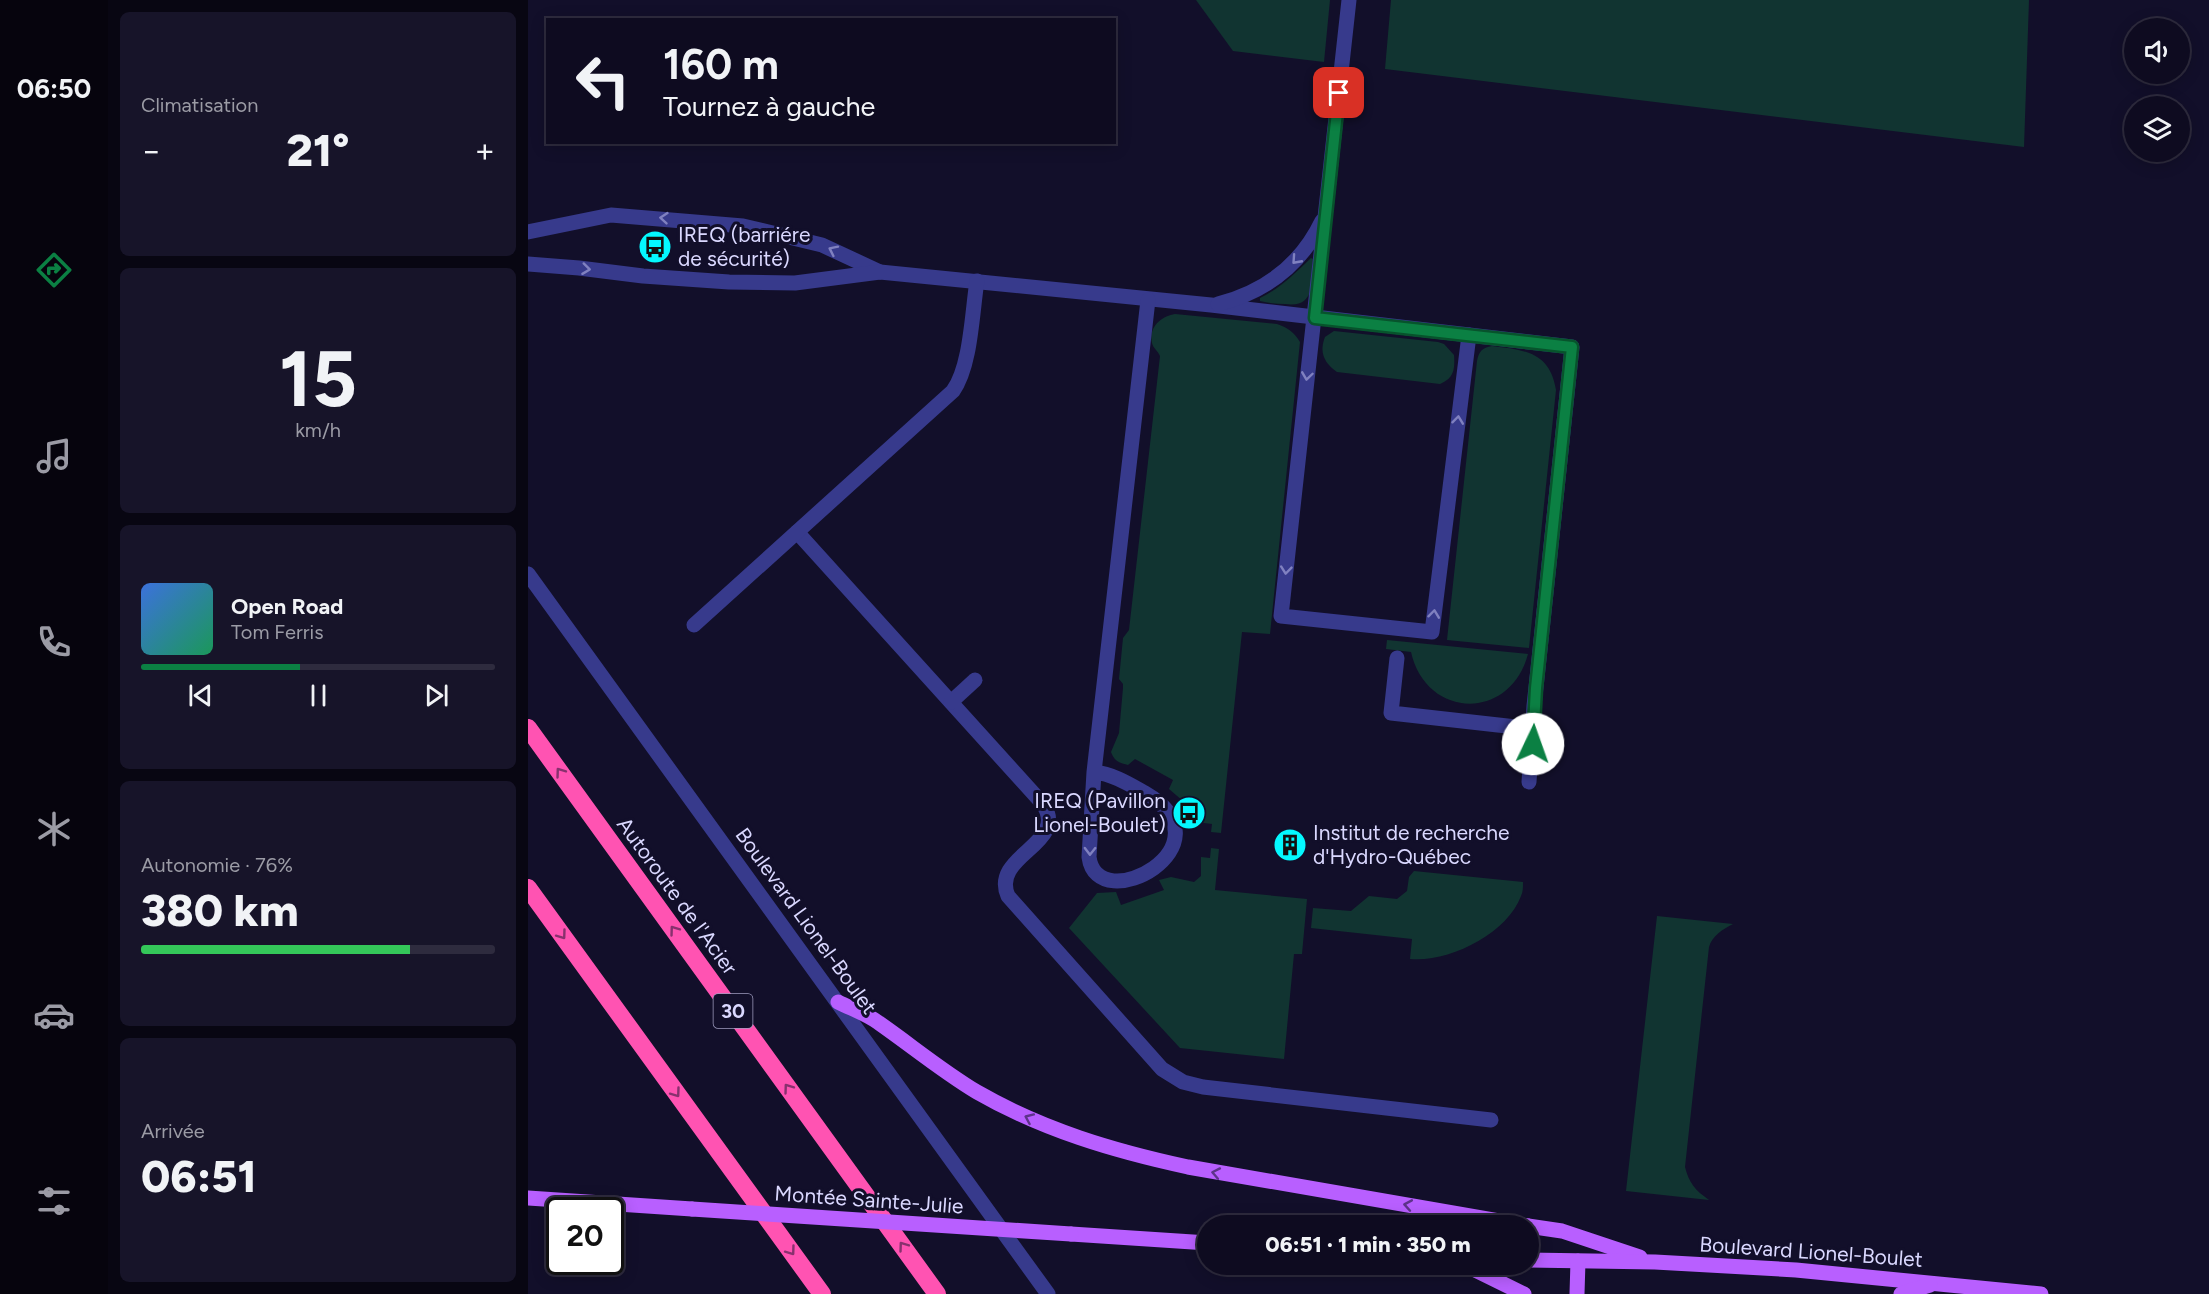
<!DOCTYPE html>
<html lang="fr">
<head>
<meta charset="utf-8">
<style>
  body { margin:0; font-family:Figtree,sans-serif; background:#171429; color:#f1f3f6; height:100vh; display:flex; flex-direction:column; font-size:22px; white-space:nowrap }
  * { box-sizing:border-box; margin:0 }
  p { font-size:20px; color:#9b9ba5 }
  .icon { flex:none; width:33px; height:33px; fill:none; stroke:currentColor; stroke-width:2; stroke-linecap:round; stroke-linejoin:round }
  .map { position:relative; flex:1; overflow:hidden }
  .panel { display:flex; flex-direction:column; gap:12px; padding:12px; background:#080612; width:420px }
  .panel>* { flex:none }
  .guide { position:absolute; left:18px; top:18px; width:570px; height:126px; border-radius:0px; box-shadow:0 3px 15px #0003,0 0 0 2px #2e2b3e; background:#0e0b20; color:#f1f3f6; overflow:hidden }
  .buttons { position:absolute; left:1596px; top:18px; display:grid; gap:12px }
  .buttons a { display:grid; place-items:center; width:66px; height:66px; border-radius:50%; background:#0e0b20; box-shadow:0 3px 15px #0003,0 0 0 2px #2e2b3e; font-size:30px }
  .speed { position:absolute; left:18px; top:1197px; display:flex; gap:12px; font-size:30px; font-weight:700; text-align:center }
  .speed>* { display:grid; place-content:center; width:78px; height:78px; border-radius:50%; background:#0e0b20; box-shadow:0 3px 15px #0003,0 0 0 2px #2e2b3e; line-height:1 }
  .speed .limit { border:3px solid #111; border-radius:9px; background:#fff; color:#111 }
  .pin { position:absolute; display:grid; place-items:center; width:51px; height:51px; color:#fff; margin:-26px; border-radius:12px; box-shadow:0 3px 9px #0006 }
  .me { position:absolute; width:66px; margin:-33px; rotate:3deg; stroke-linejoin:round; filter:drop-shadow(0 0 4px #0008) }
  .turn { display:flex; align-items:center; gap:21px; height:126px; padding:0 18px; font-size:27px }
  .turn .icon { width:78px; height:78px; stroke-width:2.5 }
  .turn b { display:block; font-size:42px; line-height:51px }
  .big { font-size:45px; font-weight:800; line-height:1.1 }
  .panel .tile { flex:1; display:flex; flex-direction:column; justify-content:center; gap:9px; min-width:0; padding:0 21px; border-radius:9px; background:#171429 }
  .panel .dial { align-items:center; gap:0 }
  .dial b { font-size:78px; line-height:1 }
  .song { display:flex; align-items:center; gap:18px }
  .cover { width:72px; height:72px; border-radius:9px; background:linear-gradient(135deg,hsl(220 70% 55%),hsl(150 70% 35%)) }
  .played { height:6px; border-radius:3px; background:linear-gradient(90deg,#0b8043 45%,#2e2b3e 45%) }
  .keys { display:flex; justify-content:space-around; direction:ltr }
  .heat { display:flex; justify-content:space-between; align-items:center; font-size:33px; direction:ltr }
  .charge { height:9px; border-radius:4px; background:linear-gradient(90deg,#34c759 76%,#2e2b3e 0) }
  .trip { position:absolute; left:669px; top:1215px; width:342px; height:60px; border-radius:30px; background:#0e0b20; box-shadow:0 3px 15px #0003,0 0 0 2px #2e2b3e; font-weight:800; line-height:60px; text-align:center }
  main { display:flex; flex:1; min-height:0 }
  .tab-bar { display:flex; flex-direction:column; width:108px; justify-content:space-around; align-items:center; background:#06040d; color:#9b9ba5 }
  .tab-bar .icon { width:42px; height:42px }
  .tab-bar .selected { color:#0b8043 }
  .tab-bar b { font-size:27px; color:#f1f3f6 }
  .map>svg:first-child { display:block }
</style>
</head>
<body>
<main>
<nav class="tab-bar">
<b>06:50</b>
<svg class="icon selected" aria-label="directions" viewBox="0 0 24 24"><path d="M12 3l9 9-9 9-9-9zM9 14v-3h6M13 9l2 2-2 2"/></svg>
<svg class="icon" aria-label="music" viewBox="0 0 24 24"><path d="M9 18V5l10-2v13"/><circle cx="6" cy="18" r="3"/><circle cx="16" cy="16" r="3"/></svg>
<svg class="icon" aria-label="phone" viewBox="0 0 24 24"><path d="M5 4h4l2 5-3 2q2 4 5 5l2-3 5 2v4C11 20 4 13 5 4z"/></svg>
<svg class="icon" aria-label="climate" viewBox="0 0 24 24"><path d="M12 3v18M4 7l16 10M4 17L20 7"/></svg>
<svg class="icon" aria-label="car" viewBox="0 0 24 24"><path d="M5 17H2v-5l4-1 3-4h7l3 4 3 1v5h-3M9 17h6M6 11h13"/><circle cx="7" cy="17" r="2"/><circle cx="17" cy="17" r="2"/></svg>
<svg class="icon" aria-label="filters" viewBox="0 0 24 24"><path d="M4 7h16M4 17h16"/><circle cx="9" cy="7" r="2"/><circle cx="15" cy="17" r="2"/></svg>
</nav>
<section class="panel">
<div class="tile"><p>Climatisation</p>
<div class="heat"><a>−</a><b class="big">21°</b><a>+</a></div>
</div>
<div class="tile dial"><b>15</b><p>km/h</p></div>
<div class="tile">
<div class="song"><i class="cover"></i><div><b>Open Road</b><p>Tom Ferris</p></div></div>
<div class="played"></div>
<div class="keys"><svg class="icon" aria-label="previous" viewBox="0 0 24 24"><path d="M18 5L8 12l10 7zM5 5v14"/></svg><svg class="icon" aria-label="pause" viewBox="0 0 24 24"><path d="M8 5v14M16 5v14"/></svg><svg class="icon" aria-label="next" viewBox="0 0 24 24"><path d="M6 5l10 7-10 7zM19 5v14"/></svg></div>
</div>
<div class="tile"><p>Autonomie · 76%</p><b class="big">380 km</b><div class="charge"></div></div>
<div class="tile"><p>Arrivée</p><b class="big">06:51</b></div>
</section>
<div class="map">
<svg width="1681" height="1294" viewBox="0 0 1681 1294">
  <rect width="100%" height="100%" fill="#120f2a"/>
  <g fill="#113431">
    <polygon points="668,0 802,0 796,62 705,51"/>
    <polygon points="863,0 1501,0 1496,147 857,69"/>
    <path d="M783,258l2,1c-2,24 3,49 -28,45 -9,0 -17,-1 -25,-3v-3c21,-10 34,-24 51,-40z"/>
    <path d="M647,314l102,10c11,4 17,8 23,18l-30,292 -28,-2 -21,201 -10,-1 1,-8 -16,-2 2,-6 -3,-4 -7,-1 -5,-10 -14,-12 4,-9 -38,-21 -7,6c-8,-2 -14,-4 -17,-13l8,-19 4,-45v-4l-4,-5 4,-41 6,-8 31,-274c-2,-5 -7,-8 -8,-13 -4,-16 10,-27 23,-29z"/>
    <path d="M806,331l104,11 6,2 10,11c1,14 0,23 -14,29l-103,-12c-13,-9 -18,-20 -12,-35z"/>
    <path d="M964,346c33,4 58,6 64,44l-27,258 -82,-8 30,-279c2,-10 5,-13 15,-15z"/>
    <path d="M859,640l141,14c-18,68 -102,65 -117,-2l-25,-3z"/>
    <polygon points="683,848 691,849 687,890 779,899 774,954 766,954 756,1059 652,1048 541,928 569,893 588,892 593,905 636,890 631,880 643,877 666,882 673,876 673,857 682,858"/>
    <path d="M886,871l109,11c0,5 0,10 -2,14 -14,38 -73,67 -111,63l2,-20 -101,-11 2,-20 38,3 18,-15 28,3 10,-8 2,-14z"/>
    <path d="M1129,916l76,8c-10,5 -21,12 -24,23l-24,220c4,16 10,23 24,33l-83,-9z"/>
  </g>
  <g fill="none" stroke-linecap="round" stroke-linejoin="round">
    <g stroke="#373a8c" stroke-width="15">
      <polyline points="821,0 753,616 904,632 941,335"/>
      <polyline points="0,232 83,215 215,226 294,245 352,272"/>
      <polyline points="0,264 51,268 115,276 201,282 267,283 352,272 683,305 1044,347 1006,706 1001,782"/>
      <path d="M690,304c46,-12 83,-39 104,-83"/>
      <path d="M269,532l246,272c27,40 -53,51 -35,92l154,173 21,13 20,5 288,33"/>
      <polyline points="0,574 520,1294"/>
      <path d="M166,625l259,-234c18,-25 19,-79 24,-110"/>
      <polyline points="869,658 863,713 1006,729"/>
      <polyline points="423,702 447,680"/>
      <path d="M566,772c19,2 35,12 51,21 90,52 -48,127 -56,64l5,-85 54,-472"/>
    </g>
    <g stroke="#b85fff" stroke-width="15">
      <path d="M310,1002c14,7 29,12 41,21 33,23 63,48 98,69 66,38 137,59 211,75l340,59"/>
      <polyline points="0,1198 164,1209"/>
      <polyline points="1000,1226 1034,1231 1112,1257"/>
      <polyline points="543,1234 680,1243"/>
      <polyline points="1000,1260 1127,1262 1268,1270 1513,1294"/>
      <polyline points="935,1264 996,1294"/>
      <polyline points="1049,1294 1050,1261"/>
      <polyline points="1373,1294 1402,1285"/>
    </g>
    <g stroke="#ff53b2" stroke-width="18">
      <polyline points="0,728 409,1294"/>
      <polyline points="0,888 294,1294"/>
    </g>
    <polyline stroke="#b85fff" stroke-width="15" points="164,1209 543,1234"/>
  </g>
  <defs><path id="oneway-chevron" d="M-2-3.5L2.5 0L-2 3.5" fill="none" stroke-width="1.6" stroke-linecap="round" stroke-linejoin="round" transform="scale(1.5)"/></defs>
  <g stroke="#8081c0">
    <use href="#oneway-chevron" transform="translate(136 218) rotate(-175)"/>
    <use href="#oneway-chevron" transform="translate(305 250) rotate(-154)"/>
    <use href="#oneway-chevron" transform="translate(768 260) rotate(132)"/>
    <use href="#oneway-chevron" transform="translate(58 269) rotate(7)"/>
    <use href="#oneway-chevron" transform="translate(779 376) rotate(98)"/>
    <use href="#oneway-chevron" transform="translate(930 420) rotate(-83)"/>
    <use href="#oneway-chevron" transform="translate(758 570) rotate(96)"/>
    <use href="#oneway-chevron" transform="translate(906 614) rotate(-83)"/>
    <use href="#oneway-chevron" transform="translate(562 851) rotate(91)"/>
  </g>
  <g stroke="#88316e">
    <use href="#oneway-chevron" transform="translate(32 772) rotate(-126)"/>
    <use href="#oneway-chevron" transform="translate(146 930) rotate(-126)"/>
    <use href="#oneway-chevron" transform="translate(34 935) rotate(54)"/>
    <use href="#oneway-chevron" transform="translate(260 1088) rotate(-126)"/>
    <use href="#oneway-chevron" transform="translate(148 1093) rotate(54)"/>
    <use href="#oneway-chevron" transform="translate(375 1246) rotate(-126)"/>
    <use href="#oneway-chevron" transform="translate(263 1251) rotate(54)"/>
  </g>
  <g stroke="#5d338a">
    <use href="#oneway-chevron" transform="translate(501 1118) rotate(-156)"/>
    <use href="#oneway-chevron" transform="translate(688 1173) rotate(-169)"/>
    <use href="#oneway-chevron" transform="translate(880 1205) rotate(-170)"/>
  </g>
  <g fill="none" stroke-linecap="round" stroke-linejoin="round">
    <g stroke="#07532c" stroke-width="15">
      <polyline id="route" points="811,93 787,318 1044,347 1008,688 1005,744"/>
    </g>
    <use href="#route" stroke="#0b8043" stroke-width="10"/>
  </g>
  <defs>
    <g id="bus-disc" transform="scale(1.725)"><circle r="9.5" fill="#04f8ff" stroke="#120f2a"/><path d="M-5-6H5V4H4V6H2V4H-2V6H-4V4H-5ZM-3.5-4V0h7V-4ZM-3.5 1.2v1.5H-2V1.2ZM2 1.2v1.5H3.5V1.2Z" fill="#111"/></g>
    <g id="building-disc" transform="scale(1.725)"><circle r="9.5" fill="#04f8ff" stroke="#120f2a"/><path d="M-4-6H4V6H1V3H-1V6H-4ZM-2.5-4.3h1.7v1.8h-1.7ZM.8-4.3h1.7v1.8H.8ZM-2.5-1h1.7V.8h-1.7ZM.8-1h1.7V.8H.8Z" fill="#111"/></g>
  </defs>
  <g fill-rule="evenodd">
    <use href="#bus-disc" x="127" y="247"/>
    <use href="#bus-disc" x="661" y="813"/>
    <use href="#building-disc" x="762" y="845"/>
  </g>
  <g text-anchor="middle" stroke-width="6" stroke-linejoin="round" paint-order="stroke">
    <rect fill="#120f2a" stroke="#9e9cbf" stroke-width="1.5" x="185.5" y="994" width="39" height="34" rx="4.5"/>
    <g font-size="20" font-weight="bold" fill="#dad8ff">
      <text x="205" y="1018">30</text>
    </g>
    <g font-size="21" fill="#dad8ff" stroke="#120f2a" text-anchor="start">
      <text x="150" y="242">IREQ (barriére<tspan x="150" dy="24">de sécurité)</tspan></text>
      <text x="638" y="808" text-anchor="end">IREQ (Pavillon<tspan x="638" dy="24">Lionel-Boulet)</tspan></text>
      <text x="785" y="840">Institut de recherche<tspan x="785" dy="24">d'Hydro-Québec</tspan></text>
    </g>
    <g font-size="21" fill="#dad8ff" stroke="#120f2a">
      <text transform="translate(149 896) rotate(54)" y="7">Autoroute de l'Acier</text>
      <text transform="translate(278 921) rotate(54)" y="7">Boulevard Lionel-Boulet</text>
      <text transform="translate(341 1200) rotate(4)" y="7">Montée Sainte-Julie</text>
      <text transform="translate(1283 1252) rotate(4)" y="7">Boulevard Lionel-Boulet</text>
    </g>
  </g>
</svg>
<div class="buttons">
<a><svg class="icon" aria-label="sound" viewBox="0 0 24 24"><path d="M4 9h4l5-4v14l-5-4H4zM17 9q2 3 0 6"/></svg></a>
<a><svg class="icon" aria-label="layers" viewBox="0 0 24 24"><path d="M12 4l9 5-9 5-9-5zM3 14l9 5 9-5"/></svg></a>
</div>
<div class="speed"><div class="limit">20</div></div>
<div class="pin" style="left:811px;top:93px;background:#d93025"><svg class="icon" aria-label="arrive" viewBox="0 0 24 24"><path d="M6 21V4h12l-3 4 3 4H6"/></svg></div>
<svg class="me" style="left:1005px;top:744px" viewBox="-20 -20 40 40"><circle r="19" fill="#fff"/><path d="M0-13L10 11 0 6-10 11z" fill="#0b8043"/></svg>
<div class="trip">06:51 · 1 min · 350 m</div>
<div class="guide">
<div class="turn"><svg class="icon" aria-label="left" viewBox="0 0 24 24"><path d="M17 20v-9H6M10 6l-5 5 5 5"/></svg><div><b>160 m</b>Tournez à gauche</div></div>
</div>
</div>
</main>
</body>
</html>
